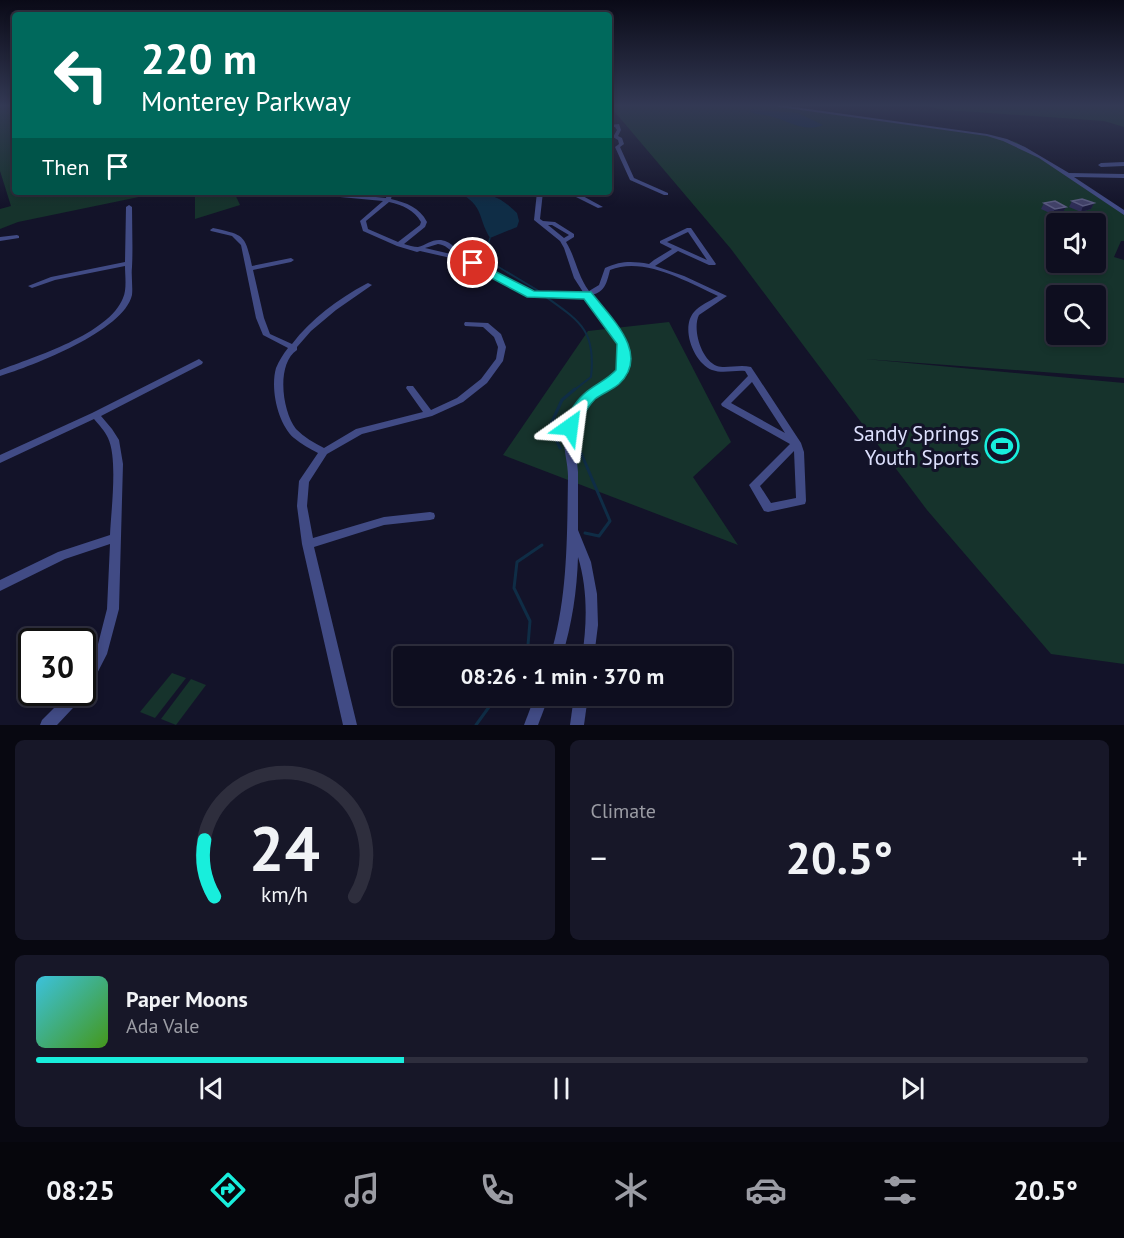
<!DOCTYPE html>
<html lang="en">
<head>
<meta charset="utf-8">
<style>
  body { margin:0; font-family:"PT Sans",sans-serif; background:#171728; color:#f1f3f6; height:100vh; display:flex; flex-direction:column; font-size:22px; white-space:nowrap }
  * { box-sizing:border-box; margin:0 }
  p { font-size:20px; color:#9b9ca4 }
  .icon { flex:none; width:33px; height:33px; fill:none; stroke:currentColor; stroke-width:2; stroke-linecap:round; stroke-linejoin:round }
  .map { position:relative; height:725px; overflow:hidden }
  .details { display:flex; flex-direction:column; gap:15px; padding:15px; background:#080811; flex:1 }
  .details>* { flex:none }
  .banner { position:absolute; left:12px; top:12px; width:600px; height:183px; border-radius:6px; box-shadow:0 3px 9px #0003,0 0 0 2px #2e2e3d; background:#00695c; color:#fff; overflow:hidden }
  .buttons { position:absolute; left:1046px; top:213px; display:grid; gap:12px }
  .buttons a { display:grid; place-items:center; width:60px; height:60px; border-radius:6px; background:#0e0e1f; box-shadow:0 3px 9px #0003,0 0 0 2px #2e2e3d; font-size:30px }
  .speed { position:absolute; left:18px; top:628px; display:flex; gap:12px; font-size:30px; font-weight:700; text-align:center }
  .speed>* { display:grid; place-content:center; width:78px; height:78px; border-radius:50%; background:#0e0e1f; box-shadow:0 3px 9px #0003,0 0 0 2px #2e2e3d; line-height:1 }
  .speed .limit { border:3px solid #111; border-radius:9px; background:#fff; color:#111 }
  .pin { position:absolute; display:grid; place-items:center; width:51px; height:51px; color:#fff; margin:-26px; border:3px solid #fff; border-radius:50%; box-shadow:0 2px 6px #0007 }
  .me { position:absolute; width:66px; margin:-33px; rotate:31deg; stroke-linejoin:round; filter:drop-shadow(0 0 4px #0008) }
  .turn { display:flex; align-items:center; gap:21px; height:126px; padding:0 30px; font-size:27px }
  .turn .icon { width:78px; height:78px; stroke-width:2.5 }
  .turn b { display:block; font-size:42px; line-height:51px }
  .then { display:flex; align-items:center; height:57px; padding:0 30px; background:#0003; gap:12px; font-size:22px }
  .big { font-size:45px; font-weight:700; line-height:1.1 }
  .details .card { flex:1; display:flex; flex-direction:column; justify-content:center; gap:9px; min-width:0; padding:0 21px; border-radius:9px; background:#171728 }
  .details .dial { align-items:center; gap:0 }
  .dial svg { height:156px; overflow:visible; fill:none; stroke:#2e2e3d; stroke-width:7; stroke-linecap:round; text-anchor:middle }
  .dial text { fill:#f1f3f6; stroke:none }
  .song { display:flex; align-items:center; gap:18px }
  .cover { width:72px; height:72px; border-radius:9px; background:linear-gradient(135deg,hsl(190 70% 55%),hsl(100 70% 35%)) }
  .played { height:6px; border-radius:3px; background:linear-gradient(90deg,#18eedc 35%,#2e2e3d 35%) }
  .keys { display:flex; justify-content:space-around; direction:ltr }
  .heat { display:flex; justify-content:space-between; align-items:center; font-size:33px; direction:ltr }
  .details .tiles { flex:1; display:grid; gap:15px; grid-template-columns:1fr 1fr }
  .card:last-child { grid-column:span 2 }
  .trip { position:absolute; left:393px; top:646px; width:339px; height:60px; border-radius:6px; background:#0e0e1f; box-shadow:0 3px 9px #0003,0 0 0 2px #2e2e3d; font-weight:700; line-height:60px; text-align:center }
  .tab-bar { display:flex; height:96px; justify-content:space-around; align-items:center; background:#06060c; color:#9b9ca4 }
  .tab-bar .icon { width:42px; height:42px }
  .tab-bar .selected { color:#18eedc }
  .tab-bar b { font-size:27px; color:#f1f3f6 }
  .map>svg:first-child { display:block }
</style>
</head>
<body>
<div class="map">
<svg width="1124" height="725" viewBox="0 0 1124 725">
  <rect width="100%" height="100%" fill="#131329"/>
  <g fill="#16332c" fill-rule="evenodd">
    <polygon points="0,106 15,106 15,192 163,192 18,222 0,229 0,209 11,206 0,171"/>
    <path d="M609,106h167l214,30 26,6 108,70v29h-3l-7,16 10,3v118l-259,-19 259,24v281l-73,-10 -124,-144 -196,-261 -117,-138h-5zM1056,224h39v38h-39zM1056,296h39v38h-39z"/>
    <polygon points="925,106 1124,106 1124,127 1104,121 946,110"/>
    <polygon points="195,192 234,192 240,205 195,219"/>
    <polygon points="669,322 731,442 693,477 738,545 503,455 588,331"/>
    <polygon points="172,673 186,678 155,718 140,712"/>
    <polygon points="191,679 206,685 176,725 161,719"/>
  </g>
  <g fill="#0f2d46">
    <path d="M751,109l47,4 25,12c-18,8 -37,-5 -53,-9 -7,-2 -13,-1 -20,-4z"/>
    <path d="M459,192c26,0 39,2 58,21l2,8 -2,6 -27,11c-13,-22 -5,-30 -31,-46z"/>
  </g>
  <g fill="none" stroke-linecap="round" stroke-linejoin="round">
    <polyline stroke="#0f2d46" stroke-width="1.5" points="490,238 484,258 510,274"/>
    <g stroke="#0f2d46" stroke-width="2">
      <polyline points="507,272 542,293"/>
      <path d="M546,297c35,25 50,34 45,80l-18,14"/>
    </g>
    <g stroke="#0f2d46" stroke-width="3">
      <polyline points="560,448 550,426 562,400 575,389"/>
      <polyline points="581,453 610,521 599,536 585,533"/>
      <polyline points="527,657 530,621 514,588 517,562 542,545"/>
      <polyline points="476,725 497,696"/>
    </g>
    <g fill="#414b85" fill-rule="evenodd">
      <polygon points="777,106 787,106 987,134 1007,139 1025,147 1069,173 1124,174 1124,178 1074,177 1124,210 1124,215 1039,158 1003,141 987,136 779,107"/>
      <polygon points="619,124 621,130 618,136 622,138 624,144 620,147 634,178 668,193 668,195 664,195 630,180 615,147 619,144 618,140 613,137 617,130 615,127 609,127 609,125"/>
      <polygon points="1124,162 1124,166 1101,167 1098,165 1101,163"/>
      <path d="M305,192h20l61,6 1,-6h6l-2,7c16,4 28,8 36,23l-2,5 -21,17c4,1 10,3 14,3 8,-2 14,-8 23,-7 14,2 16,15 27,18l64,34 43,2 8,-2 -9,-14 -10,-30 -4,-7 -26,-21 3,-28h6l-3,27 3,2 12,1 19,12v3l-8,5c10,16 11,33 23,49l10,-6 6,-17c16,-7 26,-7 44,-4l5,-4 18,-11 -12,-6v-2l27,-13h4l25,36 -1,1h-6l-31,-14 -23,15 29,10 43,20 -28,19c-7,14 2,45 18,51 9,3 22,-2 34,1l6,9 44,67 3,9 2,49 -1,3 -37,8 -4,-1 -15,-26 41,-41 -68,-38 -1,-2 27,-28 -3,-5c-11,-1 -22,3 -33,-1 -18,-7 -32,-42 -18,-58 6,-7 16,-11 24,-16 -31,-14 -74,-40 -108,-26 -3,12 -5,22 -18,25 17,21 51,53 31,81 -8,11 -20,17 -30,24 -10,9 -17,18 -19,31l4,41v58l13,32 6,32 1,31 -4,32h-12c5,-33 6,-67 -4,-100 -1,34 -6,67 -16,100h-12c18,-59 17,-119 18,-181 0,-15 -7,-34 -3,-49 9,-34 59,-41 56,-73 -2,-22 -23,-42 -36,-58l-10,2 -47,-2 -64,-35 -44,-10 -3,1 -20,-6 -34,-15 -3,-10 23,-20 -75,-7zM389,202c14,3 25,8 32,20l-1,3 -22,17 -30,-13 -2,-8zM548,225h4l17,10 -5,3zM688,232l19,28 -40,-18zM438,244c7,1 12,5 17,11l-30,-7zM752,382l33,51 -54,-30zM794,451l2,47 -25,5 -11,-17z"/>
      <polygon points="574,192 580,192 581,195 603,207 598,208 576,197"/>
      <path d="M129,205l3,2c0,20 1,41 0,60 -1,9 1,19 0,28 -8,36 -100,71 -132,81v-6c34,-13 109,-36 123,-72 4,-9 2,-22 2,-32l-70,14 -23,8 -4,-2 23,-9 74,-15 1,-55z"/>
      <path d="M213,228c31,7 32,6 39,38l39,-8 3,2 -3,2 -38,8 11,48 6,16 22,10c19,-25 46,-45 74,-60l2,-1 4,2 -36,25 -25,21 -14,16v3c-21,14 -15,61 -1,79 8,8 18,14 28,19l32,-19 67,-17 -17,-24 1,-2h6l18,24 26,-12 24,-19 15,-20 2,-12 -4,-10 -11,-10 -18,-1 -1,-2 1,-2 23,1 13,11 5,13 -3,14 -16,22 -24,19 -31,14 -70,18 -35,20 -18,28 -2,24 6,32 71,-21 46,-5 4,1 1,3 -1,3 -4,1 -46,5 -70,22 43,178h-14l-41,-181 -5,-38 2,-25 19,-28c-8,-4 -17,-9 -24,-15 -16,-14 -24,-49 -18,-70 3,-7 7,-14 12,-20l-25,-13 -7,-17 -15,-73 -9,-9 -21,-5 -1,-1z"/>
      <polygon points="17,235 19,236 19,238 0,241 0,237"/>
      <path d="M199,359l4,3 -1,2 -101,52 11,13 7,11 4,24 -4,145 -12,45 -20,39 -30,32h-17l2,-5 27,-27h13v-19l15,-26 10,-39 3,-65 -45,15 -65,32v-11l58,-28 52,-17c1,-24 8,-76 -2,-97 -3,-7 -9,-13 -14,-19l-94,44v-8l92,-42z"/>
      <polygon points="535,696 549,696 538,725 524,725"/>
      <polygon points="574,696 588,696 584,725 570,725"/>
    </g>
  </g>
  <g fill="#2e2d56">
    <polygon points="1072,201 1094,203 1091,209 1081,212 1069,207"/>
    <polygon points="1044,203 1066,207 1063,212 1052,214 1041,209"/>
  </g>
  <g fill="#1b1b3c">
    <polygon points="1094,203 1091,209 1081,212 1083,206"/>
    <polygon points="1066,207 1063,212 1052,214 1055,209"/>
  </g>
  <g fill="#414168" stroke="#595a7f" stroke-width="1.5">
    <polygon points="1082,199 1094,203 1083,206 1072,201"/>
    <polygon points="1055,201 1066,207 1055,209 1044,203"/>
  </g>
  <linearGradient id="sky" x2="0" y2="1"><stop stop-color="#0a0a17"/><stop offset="0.51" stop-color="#333954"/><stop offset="1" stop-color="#333954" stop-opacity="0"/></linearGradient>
  <rect width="1124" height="207" fill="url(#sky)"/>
  <path fill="#18eedc" stroke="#109b8f" stroke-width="1.5" d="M473,260l61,31 57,1c20,26 60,62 28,92 -7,6 -16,9 -24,15 -9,9 -14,21 -20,32l-5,1 -8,-5c6,-12 12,-24 22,-33 10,-9 23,-14 32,-24l1,-26 -33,-45 -57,-2 -58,-31v-5z"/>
  <defs>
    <g id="stadium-ring" transform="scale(1.725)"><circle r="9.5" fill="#131329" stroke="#18eedc" stroke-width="1.5"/><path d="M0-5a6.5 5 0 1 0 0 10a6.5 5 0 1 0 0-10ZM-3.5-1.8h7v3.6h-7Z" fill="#18eedc"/></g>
  </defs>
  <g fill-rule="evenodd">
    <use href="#stadium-ring" x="1002" y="446"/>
  </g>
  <g text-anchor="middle" stroke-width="6" stroke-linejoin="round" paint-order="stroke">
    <g font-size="21" fill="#dde0fd" stroke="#131329" text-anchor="end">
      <text x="979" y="441">Sandy Springs<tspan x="979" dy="24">Youth Sports</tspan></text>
    </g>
  </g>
</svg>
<div class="buttons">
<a><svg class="icon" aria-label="sound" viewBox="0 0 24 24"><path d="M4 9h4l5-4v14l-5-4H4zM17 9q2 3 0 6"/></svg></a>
<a><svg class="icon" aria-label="search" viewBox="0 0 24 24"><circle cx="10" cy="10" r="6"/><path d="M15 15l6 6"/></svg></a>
</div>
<div class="speed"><div class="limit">30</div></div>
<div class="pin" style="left:473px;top:263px;background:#d93025"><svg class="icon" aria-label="arrive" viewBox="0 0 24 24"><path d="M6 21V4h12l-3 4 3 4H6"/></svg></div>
<svg class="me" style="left:570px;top:427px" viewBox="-20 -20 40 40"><path d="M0-17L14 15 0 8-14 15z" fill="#18eedc" stroke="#fff" stroke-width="4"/></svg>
<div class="trip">08:26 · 1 min · 370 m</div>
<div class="banner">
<div class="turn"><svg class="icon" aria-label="left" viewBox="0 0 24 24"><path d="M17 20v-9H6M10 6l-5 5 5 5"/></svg><div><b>220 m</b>Monterey Parkway</div></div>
<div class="then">Then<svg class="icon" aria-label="arrive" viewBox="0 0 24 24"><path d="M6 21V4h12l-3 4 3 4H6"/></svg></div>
</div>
</div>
<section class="details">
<div class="tiles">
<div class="card dial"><svg viewBox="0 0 100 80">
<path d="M14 69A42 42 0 1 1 86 69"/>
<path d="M14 69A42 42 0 0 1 9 40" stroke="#18eedc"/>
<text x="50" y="56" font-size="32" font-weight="700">24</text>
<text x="50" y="72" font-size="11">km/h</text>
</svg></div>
<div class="card"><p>Climate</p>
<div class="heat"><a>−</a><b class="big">20.5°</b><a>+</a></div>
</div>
<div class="card">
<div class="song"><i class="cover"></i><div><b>Paper Moons</b><p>Ada Vale</p></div></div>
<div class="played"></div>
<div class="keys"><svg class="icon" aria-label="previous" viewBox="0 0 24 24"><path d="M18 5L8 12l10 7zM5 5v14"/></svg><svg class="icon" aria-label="pause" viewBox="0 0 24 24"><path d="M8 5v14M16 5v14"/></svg><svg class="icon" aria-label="next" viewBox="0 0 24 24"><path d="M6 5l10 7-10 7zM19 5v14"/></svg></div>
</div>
</div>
</section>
<nav class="tab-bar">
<b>08:25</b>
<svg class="icon selected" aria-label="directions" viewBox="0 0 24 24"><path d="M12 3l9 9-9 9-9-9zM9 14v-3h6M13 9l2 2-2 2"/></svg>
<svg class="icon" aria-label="music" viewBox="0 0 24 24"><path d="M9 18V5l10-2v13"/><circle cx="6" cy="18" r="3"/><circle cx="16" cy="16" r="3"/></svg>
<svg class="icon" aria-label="phone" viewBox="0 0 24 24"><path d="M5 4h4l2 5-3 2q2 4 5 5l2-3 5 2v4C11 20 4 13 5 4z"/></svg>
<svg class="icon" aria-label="climate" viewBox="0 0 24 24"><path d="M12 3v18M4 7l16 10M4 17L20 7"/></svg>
<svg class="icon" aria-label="car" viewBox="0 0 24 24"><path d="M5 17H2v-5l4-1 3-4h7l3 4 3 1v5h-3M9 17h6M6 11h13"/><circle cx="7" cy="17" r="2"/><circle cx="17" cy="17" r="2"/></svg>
<svg class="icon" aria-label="filters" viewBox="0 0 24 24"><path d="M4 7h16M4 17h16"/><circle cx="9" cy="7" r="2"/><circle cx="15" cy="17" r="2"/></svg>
<b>20.5°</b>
</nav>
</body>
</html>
